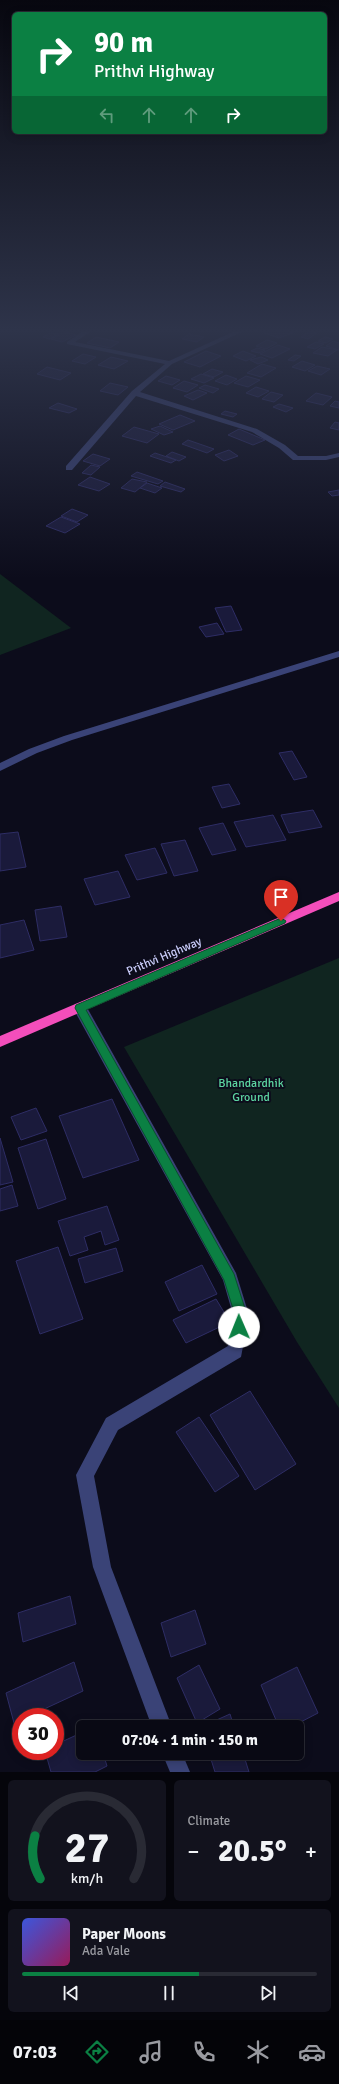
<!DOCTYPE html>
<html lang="en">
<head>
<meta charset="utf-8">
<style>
  body { margin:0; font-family:Signika,sans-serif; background:#12121d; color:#f1f3f6; height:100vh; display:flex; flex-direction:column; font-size:15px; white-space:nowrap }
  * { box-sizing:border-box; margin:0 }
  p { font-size:13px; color:#999aa0 }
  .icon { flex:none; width:22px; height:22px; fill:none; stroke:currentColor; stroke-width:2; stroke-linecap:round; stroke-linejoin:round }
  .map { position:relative; height:1772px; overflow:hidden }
  .panel { display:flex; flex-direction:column; gap:8px; padding:8px; background:#05050b; flex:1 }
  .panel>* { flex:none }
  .guide { position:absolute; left:12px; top:12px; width:315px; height:122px; border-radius:6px; box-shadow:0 2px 10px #0003,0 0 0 1px #292a34; background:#0b8043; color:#fff; overflow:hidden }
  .speed { position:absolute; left:12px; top:1708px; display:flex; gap:8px; font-size:20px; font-weight:700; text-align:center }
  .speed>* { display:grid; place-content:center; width:52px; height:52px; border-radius:50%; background:#090914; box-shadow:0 2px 10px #0003,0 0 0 1px #292a34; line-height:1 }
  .speed .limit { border:6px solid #d22; background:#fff; color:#111 }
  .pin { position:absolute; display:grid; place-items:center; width:34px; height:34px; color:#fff; margin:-41px -17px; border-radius:50% 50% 50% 0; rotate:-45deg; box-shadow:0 0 4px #0007 }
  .pin .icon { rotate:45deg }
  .me { position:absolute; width:44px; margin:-22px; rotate:359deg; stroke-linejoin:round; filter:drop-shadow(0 0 3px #0008) }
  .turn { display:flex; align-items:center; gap:14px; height:84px; padding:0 16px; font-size:18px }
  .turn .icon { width:52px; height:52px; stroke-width:2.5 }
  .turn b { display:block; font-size:28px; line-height:34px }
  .lanes { display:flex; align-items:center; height:38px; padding:0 16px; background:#0003; justify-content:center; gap:20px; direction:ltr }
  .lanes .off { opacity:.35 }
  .big { font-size:30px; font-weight:700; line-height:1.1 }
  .panel .tile { flex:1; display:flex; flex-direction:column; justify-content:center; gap:6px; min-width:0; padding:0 14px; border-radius:6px; background:#12121d }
  .panel .dial { align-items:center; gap:0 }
  .dial svg { height:104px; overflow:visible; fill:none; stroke:#292a34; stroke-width:7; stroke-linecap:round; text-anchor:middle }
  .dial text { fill:#f1f3f6; stroke:none }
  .song { display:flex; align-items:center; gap:12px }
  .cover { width:48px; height:48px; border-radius:6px; background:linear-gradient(135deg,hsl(230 70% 55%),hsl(330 70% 35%)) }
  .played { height:4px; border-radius:2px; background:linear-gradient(90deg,#0b8043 60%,#292a34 60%) }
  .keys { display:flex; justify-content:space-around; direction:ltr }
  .heat { display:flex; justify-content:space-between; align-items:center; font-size:22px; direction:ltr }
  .panel .tiles { flex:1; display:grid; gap:8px; grid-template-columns:1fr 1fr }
  .tile:last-child { grid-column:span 2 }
  .trip { position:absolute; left:76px; top:1720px; width:228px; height:40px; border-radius:6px; background:#090914; box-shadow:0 2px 10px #0003,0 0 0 1px #292a34; font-weight:700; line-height:40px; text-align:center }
  .tab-bar { display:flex; height:64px; justify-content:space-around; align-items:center; background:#040408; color:#999aa0 }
  .tab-bar .icon { width:28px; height:28px }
  .tab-bar .selected { color:#0b8043 }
  .tab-bar b { font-size:18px; color:#f1f3f6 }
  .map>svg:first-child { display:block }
</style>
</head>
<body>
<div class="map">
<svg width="339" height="1772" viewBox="0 0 339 1772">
  <rect width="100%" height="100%" fill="#0c0c1b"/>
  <g fill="#102520">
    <polygon points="0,574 71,628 0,655"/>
    <polygon points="339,958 339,1408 297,1342 124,1047"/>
  </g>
  <g fill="#1a1a3b" stroke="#2e2d65">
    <polygon points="53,331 62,331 76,335 62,342 51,339 59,335 51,333"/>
    <polygon points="267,331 288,331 293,333 279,338 264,333"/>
    <polygon points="310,331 317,333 308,339 301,337"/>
    <polygon points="50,333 57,335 49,339 43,337"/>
    <polygon points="189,334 204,337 197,342 182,339"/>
    <polygon points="96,337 119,342 110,348 87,343"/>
    <polygon points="325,337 333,339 326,343 318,341"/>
    <polygon points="267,340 277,343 266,349 256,346"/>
    <polygon points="333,341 339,343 339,350 326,346"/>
    <polygon points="316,342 324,344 315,349 307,347"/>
    <polygon points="278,345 290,349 272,358 260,354"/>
    <polygon points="322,347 337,350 328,356 313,353"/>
    <polygon points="257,348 265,350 259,353 251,351"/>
    <polygon points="206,351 221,356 200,367 184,362"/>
    <polygon points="243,351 256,356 246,361 233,356"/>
    <polygon points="83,354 96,357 85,364 72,361"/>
    <polygon points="295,355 301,356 294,361 288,360"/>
    <polygon points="111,357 128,361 114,369 98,365"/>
    <polygon points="261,357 268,360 258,364 250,360"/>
    <polygon points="302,361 315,365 305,371 292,367"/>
    <polygon points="262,364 276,368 261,377 247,373"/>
    <polygon points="317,366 330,369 321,375 308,371"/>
    <polygon points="47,367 71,373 60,380 37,374"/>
    <polygon points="212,369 223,372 214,377 203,374"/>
    <polygon points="201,374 214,378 204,383 191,379"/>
    <polygon points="226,375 237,379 227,385 215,381"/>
    <polygon points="166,376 180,380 172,385 158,381"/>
    <polygon points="246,376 260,380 248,387 234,383"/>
    <polygon points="184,381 198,385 187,392 173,388"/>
    <polygon points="110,383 128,387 118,395 100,391"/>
    <polygon points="205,385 219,389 213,393 199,388"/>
    <polygon points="256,387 269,391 258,397 246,393"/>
    <polygon points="198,390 207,393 193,400 184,396"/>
    <polygon points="271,392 283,395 274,402 262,399"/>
    <polygon points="316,393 332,397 323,405 306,401"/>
    <polygon points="335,401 339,402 339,408 330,406"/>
    <polygon points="58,403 77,409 69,413 49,408"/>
    <polygon points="279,404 293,408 286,412 273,407"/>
    <polygon points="225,411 237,414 233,417 221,414"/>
    <polygon points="180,415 195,421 173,430 159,424"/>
    <polygon points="335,422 339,423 339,430 330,428"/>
    <polygon points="160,426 173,432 164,435 151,429"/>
    <polygon points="134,427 159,434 147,443 122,436"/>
    <polygon points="239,429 265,440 253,445 228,435"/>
    <polygon points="188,440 214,449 207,453 182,444"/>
    <polygon points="229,450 238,456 224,461 215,455"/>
    <polygon points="172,452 186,457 179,461 166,456"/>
    <polygon points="155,453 176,460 171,463 150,456"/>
    <polygon points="93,454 110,459 100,466 83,461"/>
    <polygon points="91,465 100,467 91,475 82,473"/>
    <polygon points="137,472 163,481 158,484 131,476"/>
    <polygon points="90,477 110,484 99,491 78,485"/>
    <polygon points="132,479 147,482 135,492 121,488"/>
    <polygon points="165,482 185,489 181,492 160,486"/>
    <polygon points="147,483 162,488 155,493 140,488"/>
    <polygon points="339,490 339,495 332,496 328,492"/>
    <polygon points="72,509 88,515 77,522 61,516"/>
    <polygon points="61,517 80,524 65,533 46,526"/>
    <polygon points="231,606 242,630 226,632 215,608"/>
    <polygon points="217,623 224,634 206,637 199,627"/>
    <polygon points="292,751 307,777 294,780 279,753"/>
    <polygon points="229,784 240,804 222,808 212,787"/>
    <polygon points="313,810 322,827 289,833 281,815"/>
    <polygon points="273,815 286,840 246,847 234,822"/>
    <polygon points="223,823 236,850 212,855 199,828"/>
    <polygon points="18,832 26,867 0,871 0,834"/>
    <polygon points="185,840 198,871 174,876 161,844"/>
    <polygon points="155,848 167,873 137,880 125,855"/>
    <polygon points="118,871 130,897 95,905 84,879"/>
    <polygon points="61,906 67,937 40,941 35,910"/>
    <polygon points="24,920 34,950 0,958 0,925"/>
    <polygon points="112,1099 139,1160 83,1178 59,1116"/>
    <polygon points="36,1108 47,1131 21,1140 11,1117"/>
    <polygon points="0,1138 13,1182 0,1185"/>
    <polygon points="46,1139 66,1199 38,1209 18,1148"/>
    <polygon points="12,1185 18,1206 0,1211 0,1189"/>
    <polygon points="107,1206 119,1240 105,1245 101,1231 84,1237 88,1250 70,1256 58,1221"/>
    <polygon points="58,1247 83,1319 40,1334 16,1261"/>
    <polygon points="116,1248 123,1271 85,1283 78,1259"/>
    <polygon points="202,1265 217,1294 179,1311 165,1282"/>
    <polygon points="216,1299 230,1322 186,1343 173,1320"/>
    <polygon points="250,1391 296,1464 255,1490 210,1415"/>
    <polygon points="199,1417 239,1476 215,1492 176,1432"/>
    <polygon points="70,1596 76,1624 23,1642 18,1613"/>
    <polygon points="195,1610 206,1644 171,1657 161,1623"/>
    <polygon points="74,1662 83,1691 27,1717 21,1717 21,1720 14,1723 6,1693"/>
    <polygon points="199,1665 220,1709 197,1723 177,1678"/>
    <polygon points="297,1667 318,1713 291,1727 279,1727 261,1685"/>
    <polygon points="230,1714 234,1727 201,1727"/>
    <polygon points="83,1732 83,1753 103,1753 107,1766 95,1772 51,1772 45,1751 55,1751 55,1745"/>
    <polygon points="209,1753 243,1753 249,1772 215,1772"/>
  </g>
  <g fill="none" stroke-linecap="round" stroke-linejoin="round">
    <g fill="#3a4377" fill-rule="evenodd">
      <polygon points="83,331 91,331 75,342 169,361 235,331 244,331 172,364 140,392 257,429 285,445 298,456 326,456 339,453 339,457 326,460 293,460 279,448 252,432 136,396 72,470 66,470 66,466 132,391 165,364 67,344 67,342"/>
      <polygon points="339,651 339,657 72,740 37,753 0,771 0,763 29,749 64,736"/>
      <polygon points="80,1003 85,1004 236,1273 249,1315 241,1357 118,1430 94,1476 111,1567 172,1727 152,1727 93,1567 76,1475 106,1418 228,1346 233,1315 223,1280 73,1008 75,1004"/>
      <polygon points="162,1753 182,1753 190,1772 170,1772"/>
    </g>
    <polygon fill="#f34ebb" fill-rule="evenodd" points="339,892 339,901 0,1047 0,1036"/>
  </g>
  <linearGradient id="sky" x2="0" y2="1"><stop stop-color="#07070f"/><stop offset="0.57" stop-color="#2e344a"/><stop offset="1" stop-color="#2e344a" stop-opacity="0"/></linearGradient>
  <rect width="339" height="579" fill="url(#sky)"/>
  <polygon fill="#0b8043" stroke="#07532c" points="281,918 286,921 285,923 86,1010 234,1274 247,1315 243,1331 239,1332 235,1331 233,1327 235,1315 224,1280 75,1008 76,1005"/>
  <g text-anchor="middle" stroke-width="4" stroke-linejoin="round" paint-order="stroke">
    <g font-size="12" fill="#cacdfb" stroke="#0c0c1b">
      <text transform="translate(164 956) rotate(-23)" y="4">Prithvi Highway</text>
    </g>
    <g font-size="12" fill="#5dd5a1" stroke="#0c0c1b">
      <text x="251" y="1087">Bhandardhik<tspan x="251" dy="14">Ground</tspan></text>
    </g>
  </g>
</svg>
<div class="speed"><div class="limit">30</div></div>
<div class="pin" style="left:281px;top:921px;background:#d93025"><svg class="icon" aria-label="arrive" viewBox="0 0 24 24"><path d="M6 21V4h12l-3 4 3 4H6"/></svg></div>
<svg class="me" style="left:239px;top:1327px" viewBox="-20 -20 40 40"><circle r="19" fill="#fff"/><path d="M0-13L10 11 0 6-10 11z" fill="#0b8043"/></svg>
<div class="trip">07:04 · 1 min · 150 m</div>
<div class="guide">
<div class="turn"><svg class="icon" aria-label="right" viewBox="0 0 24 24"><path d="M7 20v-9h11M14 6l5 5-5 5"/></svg><div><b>90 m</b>Prithvi Highway</div></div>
<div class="lanes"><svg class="icon off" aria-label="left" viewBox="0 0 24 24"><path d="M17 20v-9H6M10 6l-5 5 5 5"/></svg><svg class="icon off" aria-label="ahead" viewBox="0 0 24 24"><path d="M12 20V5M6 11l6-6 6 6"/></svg><svg class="icon off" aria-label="ahead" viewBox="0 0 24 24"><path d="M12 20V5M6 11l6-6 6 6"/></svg><svg class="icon" aria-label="right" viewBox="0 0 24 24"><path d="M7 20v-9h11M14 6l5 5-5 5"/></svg></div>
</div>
</div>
<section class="panel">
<div class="tiles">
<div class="tile dial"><svg viewBox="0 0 100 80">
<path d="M14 69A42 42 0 1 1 86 69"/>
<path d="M14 69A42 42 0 0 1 10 36" stroke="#0b8043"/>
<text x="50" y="56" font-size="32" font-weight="700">27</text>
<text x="50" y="72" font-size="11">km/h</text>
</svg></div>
<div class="tile"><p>Climate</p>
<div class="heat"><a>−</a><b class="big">20.5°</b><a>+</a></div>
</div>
<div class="tile">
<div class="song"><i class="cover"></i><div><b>Paper Moons</b><p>Ada Vale</p></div></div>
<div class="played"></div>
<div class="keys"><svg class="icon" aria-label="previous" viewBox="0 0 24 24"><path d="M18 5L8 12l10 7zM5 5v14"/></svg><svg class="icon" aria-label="pause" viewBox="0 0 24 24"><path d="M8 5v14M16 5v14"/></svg><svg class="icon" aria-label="next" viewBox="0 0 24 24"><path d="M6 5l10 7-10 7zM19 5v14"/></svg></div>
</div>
</div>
</section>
<nav class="tab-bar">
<b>07:03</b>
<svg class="icon selected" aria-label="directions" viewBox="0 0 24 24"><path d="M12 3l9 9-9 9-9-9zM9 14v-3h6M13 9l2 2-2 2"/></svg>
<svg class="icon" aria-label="music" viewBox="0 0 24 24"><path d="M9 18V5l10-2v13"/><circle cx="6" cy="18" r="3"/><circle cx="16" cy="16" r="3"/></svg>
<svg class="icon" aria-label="phone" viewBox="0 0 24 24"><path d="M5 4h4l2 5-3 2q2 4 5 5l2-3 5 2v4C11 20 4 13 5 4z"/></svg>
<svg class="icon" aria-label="climate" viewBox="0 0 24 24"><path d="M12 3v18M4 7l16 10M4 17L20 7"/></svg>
<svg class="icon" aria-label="car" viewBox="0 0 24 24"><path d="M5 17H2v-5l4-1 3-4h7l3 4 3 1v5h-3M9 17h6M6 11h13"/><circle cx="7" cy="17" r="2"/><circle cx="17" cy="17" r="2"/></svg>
</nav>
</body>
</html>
